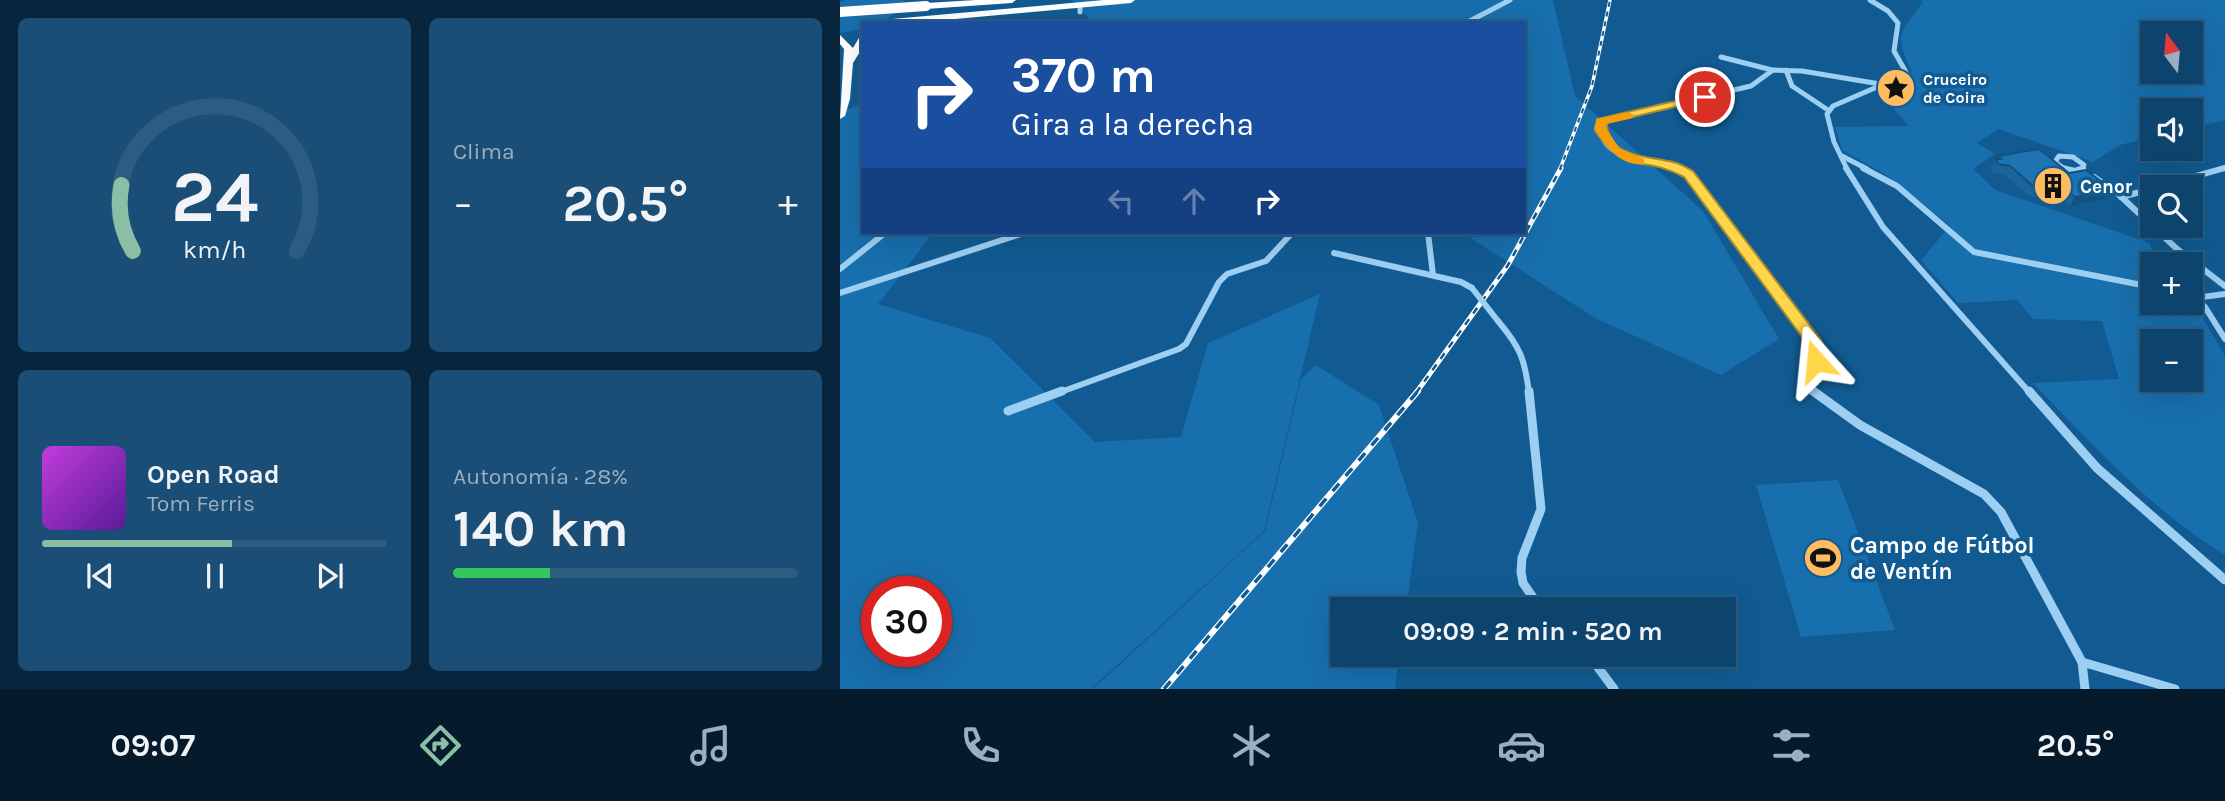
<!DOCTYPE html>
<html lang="es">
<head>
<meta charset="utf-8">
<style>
  body { margin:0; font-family:Karla,sans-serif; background:#1b4e76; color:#f1f3f6; height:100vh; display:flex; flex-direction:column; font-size:26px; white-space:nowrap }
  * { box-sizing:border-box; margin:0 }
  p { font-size:23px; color:#9ab0c2 }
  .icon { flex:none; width:38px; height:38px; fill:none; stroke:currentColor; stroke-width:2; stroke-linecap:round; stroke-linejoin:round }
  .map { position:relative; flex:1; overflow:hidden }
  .side { display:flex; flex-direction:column; gap:18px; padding:18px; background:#07253c; width:840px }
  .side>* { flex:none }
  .guide { position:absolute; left:21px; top:21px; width:665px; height:214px; border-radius:0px; box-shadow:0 7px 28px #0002,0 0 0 2px #2d5c81; background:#1a4fa0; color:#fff; overflow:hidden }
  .needle { width:46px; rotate:344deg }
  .controls { position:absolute; left:1300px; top:21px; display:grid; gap:14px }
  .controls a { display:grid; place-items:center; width:63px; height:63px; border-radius:0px; background:#0d446e; box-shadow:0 7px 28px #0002,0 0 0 2px #2d5c81; font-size:35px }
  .speed { position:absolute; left:21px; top:576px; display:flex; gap:14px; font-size:35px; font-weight:700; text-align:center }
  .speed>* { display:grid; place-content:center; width:91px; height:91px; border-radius:50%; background:#0d446e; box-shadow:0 7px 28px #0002,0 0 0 2px #2d5c81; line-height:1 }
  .speed .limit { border:10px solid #d22; background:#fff; color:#111 }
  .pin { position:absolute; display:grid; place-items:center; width:60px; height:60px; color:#fff; margin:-30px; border:4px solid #fff; border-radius:50%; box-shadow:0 2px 7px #0007 }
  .me { position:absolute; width:77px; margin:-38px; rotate:342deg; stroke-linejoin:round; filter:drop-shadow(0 0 5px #0008) }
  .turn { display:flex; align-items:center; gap:24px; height:147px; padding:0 35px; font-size:32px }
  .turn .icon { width:91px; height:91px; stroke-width:2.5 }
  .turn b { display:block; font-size:49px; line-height:60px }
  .lanes { display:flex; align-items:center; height:66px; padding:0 35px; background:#0003; justify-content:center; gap:35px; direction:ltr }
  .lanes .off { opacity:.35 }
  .big { font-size:52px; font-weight:700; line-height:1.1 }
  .side .widget { flex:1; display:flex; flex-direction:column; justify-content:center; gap:10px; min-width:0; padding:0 24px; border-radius:10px; background:#1b4e76 }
  .side .dial { align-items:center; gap:0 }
  .dial svg { height:182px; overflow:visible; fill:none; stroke:#2d5c81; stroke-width:7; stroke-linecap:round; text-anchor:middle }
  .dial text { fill:#f1f3f6; stroke:none }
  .song { display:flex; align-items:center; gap:21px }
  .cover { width:84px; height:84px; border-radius:10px; background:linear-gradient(135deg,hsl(290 70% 55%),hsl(270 70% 35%)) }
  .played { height:7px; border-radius:4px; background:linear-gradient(90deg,#8abfa5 55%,#2d5c81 55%) }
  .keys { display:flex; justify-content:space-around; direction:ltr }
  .heat { display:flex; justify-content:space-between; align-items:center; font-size:38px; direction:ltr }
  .charge { height:10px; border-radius:5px; background:linear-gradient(90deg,#34c759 28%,#2d5c81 0) }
  .side .tiles { flex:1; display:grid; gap:18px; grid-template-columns:repeat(2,1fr) }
  .trip { position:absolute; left:490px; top:597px; width:406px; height:70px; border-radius:0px; background:#0d446e; box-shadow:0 7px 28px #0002,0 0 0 2px #2d5c81; font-weight:700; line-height:70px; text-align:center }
  .tabs { display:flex; height:112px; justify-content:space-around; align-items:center; background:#051b2c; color:#9ab0c2 }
  .tabs .icon { width:49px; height:49px }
  .tabs .current { color:#8abfa5 }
  .tabs b { font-size:32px; color:#f1f3f6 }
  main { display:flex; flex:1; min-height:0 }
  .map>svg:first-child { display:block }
</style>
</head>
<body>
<main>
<section class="side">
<div class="tiles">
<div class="widget dial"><svg viewBox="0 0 100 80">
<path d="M14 69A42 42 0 1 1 86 69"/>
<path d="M14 69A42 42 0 0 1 9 40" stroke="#8abfa5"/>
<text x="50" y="56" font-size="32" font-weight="700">24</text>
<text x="50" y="72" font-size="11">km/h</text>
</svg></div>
<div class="widget"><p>Clima</p>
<div class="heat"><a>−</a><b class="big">20.5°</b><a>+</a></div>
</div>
<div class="widget">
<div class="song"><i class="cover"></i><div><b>Open Road</b><p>Tom Ferris</p></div></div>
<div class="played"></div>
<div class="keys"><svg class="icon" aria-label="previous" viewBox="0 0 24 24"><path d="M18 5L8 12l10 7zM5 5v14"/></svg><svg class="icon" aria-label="pause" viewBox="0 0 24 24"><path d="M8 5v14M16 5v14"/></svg><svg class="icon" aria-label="next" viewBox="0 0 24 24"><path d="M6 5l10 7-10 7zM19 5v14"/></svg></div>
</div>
<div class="widget"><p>Autonomía · 28%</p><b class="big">140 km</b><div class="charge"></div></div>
</div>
</section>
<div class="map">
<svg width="1385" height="689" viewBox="0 0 1385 689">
  <rect width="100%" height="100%" fill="#115b92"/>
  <g fill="#186fad" fill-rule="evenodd">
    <polygon points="5,0 63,0 65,6 42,23 23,23 23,29 0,33 0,2"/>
    <polygon points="232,0 713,0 735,96 863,211 939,339 881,375 755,318 623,233 684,233 684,23 253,23"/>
    <path d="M1080,0h305v120l-34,8v-18h-39v27l-32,8 -27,17 -94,-33 -22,14 18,11 -22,15 22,21 155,53 5,21h-3v39l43,1 30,52v199c-73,-44 -133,-111 -192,-172l86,-4 -17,-58 -69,-2 -16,-19 -59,3 -37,-43 29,-34 -59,-48 -49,-28 -7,-23 74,-1 -19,-21 3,-13 5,-4 -6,-4 20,-12c-18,-38 -13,-37 11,-70zM1312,33h39v39h-39zM1312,341h39v39h-39z"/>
    <path d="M23,102v131h70l-55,71 112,34 105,104 86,-5 27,-94 112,-49 -56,237 -173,158h-251v-575zM37,592h59v59h-59z"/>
    <polygon points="476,365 539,405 578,523 566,609 502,609 502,654 559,655 555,689 253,689 425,531 461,379"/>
    <polygon points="998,480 1055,630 961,637 916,485"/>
  </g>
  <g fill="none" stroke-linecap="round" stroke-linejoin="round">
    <g stroke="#9dcff3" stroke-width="5">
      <polyline points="240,8 240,12"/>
      <polyline points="626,23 670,0"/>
      <polyline points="881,57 932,70"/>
      <polyline points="946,70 952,86 988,110"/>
      <polyline points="1002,156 1027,169"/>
      <path d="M841,169c-25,-11 -86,-5 -80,-48l150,-35 22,-16 29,1 84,14"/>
      <polyline points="1007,169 994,142 987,114 993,106 1067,74 1054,51 1058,23 1048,11 1030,0"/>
      <polyline points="1225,169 1215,162 1219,156 1233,157 1244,165 1242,169"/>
      <polyline points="1380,169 1385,168"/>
    </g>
    <g stroke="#9dcff3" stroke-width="6">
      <path d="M837,168l12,6 127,170c2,16 -7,29 -7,44l7,5"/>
      <polyline points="1006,168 1043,227 1190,393"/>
      <polyline points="1023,168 1057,186 1134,252 1312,287"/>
      <polyline points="1222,168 1235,171 1243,168"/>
      <polyline points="1254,177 1276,192 1337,249 1385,286"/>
      <polyline points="1317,187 1385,168"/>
      <polyline points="1281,197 1312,189"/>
      <polyline points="588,233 593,275"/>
      <polyline points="494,253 621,282 632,288"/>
      <polyline points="0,269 45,233"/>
      <polyline points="0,293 184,233"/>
      <polyline points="1355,298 1365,307 1385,339"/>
      <polyline points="1355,298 1385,294"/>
      <path d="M658,321c22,26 27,38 31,72"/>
      <polyline points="218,393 339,349 346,344 379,282 387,274 426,261 452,233"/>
    </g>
    <g stroke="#9dcff3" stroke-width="9">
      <polyline points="689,391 701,509 682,558 681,572 683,583 701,609"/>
      <polyline points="973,391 1020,425 1144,494 1161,512 1242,662 1245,689"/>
      <polyline points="1189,391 1257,468 1385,580"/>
      <polyline points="168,411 222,391"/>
      <polyline points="748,654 774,689"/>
      <polyline points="1242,662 1335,689"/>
    </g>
    <g fill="#fff" fill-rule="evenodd">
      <polygon points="136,0 176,0 172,3 86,9 82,6 86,3"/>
      <polygon points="264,0 295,0 291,3 72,23 48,22 52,19"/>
      <polygon points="0,35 13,48 20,36 23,35 23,47 13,63 10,99 5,116 0,119 4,49 0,44"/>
    </g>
    <g stroke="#fff" stroke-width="3.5">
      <polyline id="rail-far2" points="720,169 752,86 770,0"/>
    </g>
    <g stroke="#fff" stroke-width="5">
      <polyline id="rail-far1" points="576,393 668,265 721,168"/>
    </g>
    <g stroke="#fff" stroke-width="6">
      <polyline id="rail" points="324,689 578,391"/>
    </g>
    <use href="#rail-far2" stroke="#115b92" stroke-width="2" stroke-dasharray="5" stroke-linecap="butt"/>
    <use href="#rail-far1" stroke="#115b92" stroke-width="2.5" stroke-dasharray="7" stroke-linecap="butt"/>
    <use href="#rail" stroke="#115b92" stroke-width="3.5" stroke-dasharray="10" stroke-linecap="butt"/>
    <polyline stroke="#9dcff3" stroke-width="6" points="632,288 658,321"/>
    <polyline stroke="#fff" stroke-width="10" points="0,12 86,6"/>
  </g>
  <polygon fill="#1a6499" points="1158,156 1229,173 1267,198 1230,206 1221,199 1210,200 1188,195 1165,175 1153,173 1151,168"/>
  <g fill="#15517d">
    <polygon points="1226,190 1221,199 1210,200 1216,192"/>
    <polygon points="1273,190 1267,198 1230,206 1235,197"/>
  </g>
  <polygon fill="#1e74b2" stroke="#15517d" stroke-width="2" points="1199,149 1229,173 1246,170 1273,190 1235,197 1226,190 1216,192 1193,186 1170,166 1158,164 1156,159 1161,159 1158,156"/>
  <path fill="#ffd54a" stroke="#a68a30" stroke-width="2" d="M865,94l4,1v4l-102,24c0,35 42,33 66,39 7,1 14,6 20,9l128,169 6,15 -5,10h-12l-2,-20 -124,-168c-42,-23 -56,1 -89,-46l2,-12z"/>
  <path fill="#f59e0b" d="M788,112l6,3 -1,3 -27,6v4l13,20 25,11v5c-24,3 -39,-19 -50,-36l3,-9z"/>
  <defs>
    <g id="sight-disc" transform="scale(2.0125)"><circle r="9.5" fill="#ffbb5f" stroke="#115b92"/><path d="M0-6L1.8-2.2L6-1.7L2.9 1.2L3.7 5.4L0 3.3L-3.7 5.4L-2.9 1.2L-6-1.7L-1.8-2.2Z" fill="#111"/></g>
    <g id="building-disc" transform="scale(2.0125)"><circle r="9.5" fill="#ffbb5f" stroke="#115b92"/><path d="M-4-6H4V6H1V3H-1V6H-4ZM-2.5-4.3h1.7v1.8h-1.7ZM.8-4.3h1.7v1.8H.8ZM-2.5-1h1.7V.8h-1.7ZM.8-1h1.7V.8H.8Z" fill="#111"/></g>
    <g id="stadium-disc" transform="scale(2.0125)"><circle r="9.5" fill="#ffbb5f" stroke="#115b92"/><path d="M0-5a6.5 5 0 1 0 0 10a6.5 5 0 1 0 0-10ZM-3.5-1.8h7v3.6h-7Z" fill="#111"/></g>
  </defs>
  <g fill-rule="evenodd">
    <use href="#sight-disc" x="1056" y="88"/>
    <use href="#building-disc" x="1213" y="186"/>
    <use href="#stadium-disc" x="983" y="558"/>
  </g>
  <g text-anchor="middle" stroke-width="7" stroke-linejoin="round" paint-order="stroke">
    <g font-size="16" font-weight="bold" fill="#fff" stroke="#115b92" text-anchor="start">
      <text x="1083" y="85">Cruceiro<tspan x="1083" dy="18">de Coira</tspan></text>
    </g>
    <g font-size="19" font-weight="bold" fill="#fff" stroke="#115b92" text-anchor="start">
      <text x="1240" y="193">Cenor</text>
    </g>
    <g font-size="23" font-weight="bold" fill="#fff" stroke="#115b92" text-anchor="start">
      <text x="1010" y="553">Campo de Fútbol<tspan x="1010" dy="26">de Ventín</tspan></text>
    </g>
  </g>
</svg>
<div class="controls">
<a><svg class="needle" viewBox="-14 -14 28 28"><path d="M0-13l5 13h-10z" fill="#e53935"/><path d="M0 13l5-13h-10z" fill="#9ab0c2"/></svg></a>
<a><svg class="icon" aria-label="sound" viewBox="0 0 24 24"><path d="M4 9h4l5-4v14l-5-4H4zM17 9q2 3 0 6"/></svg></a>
<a><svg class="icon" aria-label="search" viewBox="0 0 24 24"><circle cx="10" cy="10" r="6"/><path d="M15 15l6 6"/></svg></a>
<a>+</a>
<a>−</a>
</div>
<div class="speed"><div class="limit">30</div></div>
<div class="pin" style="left:865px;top:97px;background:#d93025"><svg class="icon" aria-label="arrive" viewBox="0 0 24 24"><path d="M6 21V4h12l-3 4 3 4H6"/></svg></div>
<svg class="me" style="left:976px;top:361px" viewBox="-20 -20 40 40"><path d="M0-17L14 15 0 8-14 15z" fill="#ffd54a" stroke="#fff" stroke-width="4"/></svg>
<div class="trip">09:09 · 2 min · 520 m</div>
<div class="guide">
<div class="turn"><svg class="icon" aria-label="right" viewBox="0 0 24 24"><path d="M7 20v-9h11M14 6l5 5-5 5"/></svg><div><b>370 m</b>Gira a la derecha</div></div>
<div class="lanes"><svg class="icon off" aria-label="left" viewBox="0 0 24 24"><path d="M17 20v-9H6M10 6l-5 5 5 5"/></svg><svg class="icon off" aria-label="ahead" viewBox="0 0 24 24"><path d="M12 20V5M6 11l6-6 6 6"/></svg><svg class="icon" aria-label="right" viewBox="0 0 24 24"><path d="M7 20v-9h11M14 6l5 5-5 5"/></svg></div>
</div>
</div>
</main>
<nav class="tabs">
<b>09:07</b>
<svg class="icon current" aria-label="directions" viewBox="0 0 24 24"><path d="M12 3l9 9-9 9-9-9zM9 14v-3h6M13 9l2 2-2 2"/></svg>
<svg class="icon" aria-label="music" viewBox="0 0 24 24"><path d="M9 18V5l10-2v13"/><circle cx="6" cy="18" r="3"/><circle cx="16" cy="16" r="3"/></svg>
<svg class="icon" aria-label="phone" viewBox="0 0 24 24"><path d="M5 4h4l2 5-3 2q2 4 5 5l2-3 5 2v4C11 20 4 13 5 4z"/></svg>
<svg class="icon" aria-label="climate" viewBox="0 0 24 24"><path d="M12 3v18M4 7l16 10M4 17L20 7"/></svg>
<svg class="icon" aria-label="car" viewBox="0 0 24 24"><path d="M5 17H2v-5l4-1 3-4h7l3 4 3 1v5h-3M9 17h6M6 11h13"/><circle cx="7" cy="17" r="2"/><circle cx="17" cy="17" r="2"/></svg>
<svg class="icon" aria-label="filters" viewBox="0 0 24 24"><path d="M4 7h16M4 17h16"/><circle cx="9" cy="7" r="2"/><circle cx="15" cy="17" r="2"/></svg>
<b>20.5°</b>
</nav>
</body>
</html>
